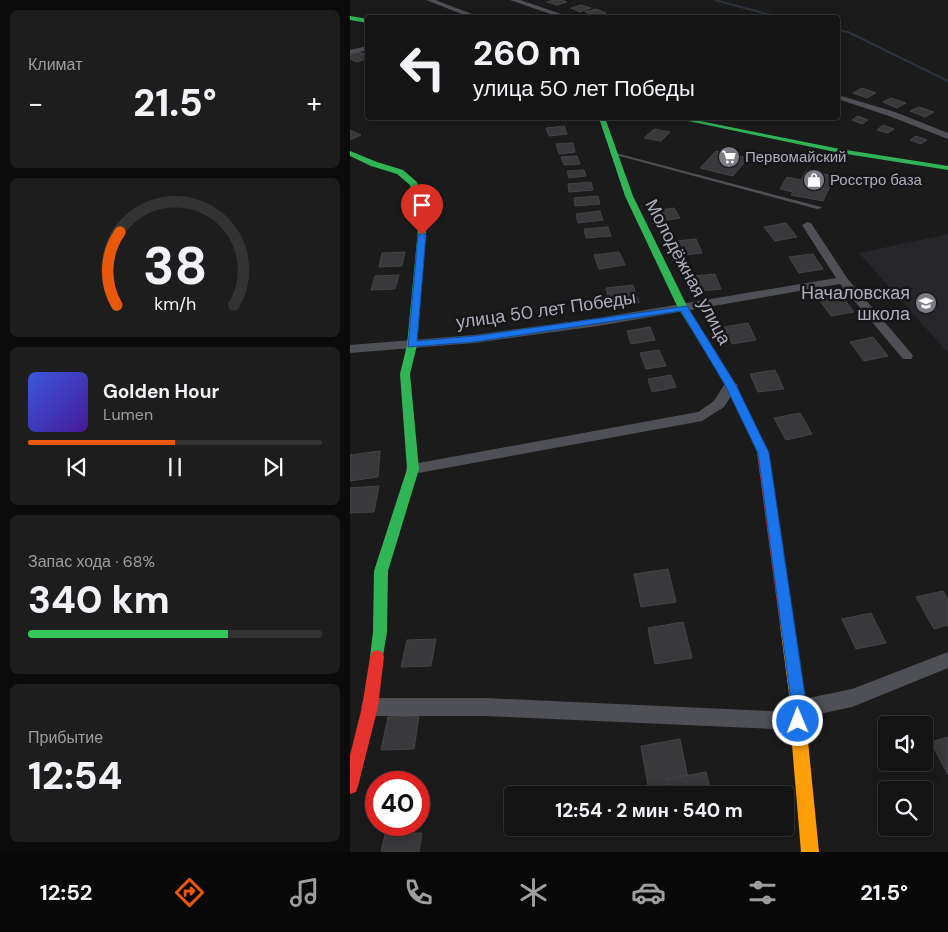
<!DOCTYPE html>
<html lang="ru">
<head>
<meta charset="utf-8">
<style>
  body { margin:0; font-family:"DM Sans",sans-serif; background:#1d1d1e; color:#f1f3f6; height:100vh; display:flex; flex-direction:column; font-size:19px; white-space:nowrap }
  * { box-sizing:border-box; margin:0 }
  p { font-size:16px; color:#9d9ea0 }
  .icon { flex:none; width:28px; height:28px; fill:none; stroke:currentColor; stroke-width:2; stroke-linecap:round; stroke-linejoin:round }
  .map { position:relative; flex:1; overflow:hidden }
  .panel { display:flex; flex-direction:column; gap:10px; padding:10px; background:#0b0b0c; width:350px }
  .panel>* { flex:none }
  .top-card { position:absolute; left:15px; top:15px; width:475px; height:105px; border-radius:5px; box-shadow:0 2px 12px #0003,0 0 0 1px #333334; background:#141415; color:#f1f3f6; overflow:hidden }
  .fabs { position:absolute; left:528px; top:716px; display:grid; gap:10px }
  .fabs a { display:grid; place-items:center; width:55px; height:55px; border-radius:5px; background:#141415; box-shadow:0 2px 12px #0003,0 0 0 1px #333334; font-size:25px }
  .speed { position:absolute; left:15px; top:771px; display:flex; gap:10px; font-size:25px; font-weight:700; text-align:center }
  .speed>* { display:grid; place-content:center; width:65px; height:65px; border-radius:50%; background:#141415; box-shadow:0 2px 12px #0003,0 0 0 1px #333334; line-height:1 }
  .speed .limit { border:8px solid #d22; background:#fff; color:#111 }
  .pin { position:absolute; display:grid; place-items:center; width:42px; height:42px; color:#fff; margin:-51px -21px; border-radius:50% 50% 50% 0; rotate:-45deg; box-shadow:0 0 5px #0007 }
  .pin .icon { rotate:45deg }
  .me { position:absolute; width:55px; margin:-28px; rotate:359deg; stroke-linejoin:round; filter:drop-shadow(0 0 4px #0008) }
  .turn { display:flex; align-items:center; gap:18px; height:105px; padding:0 25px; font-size:22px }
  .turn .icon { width:65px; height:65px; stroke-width:2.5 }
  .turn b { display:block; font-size:35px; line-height:42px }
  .big { font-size:38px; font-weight:800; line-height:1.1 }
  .panel .widget { flex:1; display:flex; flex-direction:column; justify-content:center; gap:8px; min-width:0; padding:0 18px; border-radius:8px; background:#1d1d1e }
  .panel .dial { align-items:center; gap:0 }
  .dial svg { height:130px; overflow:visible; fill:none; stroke:#333334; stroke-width:7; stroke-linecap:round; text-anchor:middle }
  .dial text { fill:#f1f3f6; stroke:none }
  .song { display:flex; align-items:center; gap:15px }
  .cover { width:60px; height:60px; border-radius:8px; background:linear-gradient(135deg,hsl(230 70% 55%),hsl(260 70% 35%)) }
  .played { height:5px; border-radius:2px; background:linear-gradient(90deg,#ea580c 50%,#333334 50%) }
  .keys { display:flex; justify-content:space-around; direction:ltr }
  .heat { display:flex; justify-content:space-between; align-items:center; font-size:28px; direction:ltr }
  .charge { height:8px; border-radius:4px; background:linear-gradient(90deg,#34c759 68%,#333334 0) }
  .trip { position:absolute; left:154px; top:786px; width:290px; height:50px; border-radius:5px; background:#141415; box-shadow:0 2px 12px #0003,0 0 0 1px #333334; font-weight:800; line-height:50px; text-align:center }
  .tabs { display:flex; height:80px; justify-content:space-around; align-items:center; background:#080808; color:#9d9ea0 }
  .tabs .icon { width:35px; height:35px }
  .tabs .current { color:#ea580c }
  .tabs b { font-size:22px; color:#f1f3f6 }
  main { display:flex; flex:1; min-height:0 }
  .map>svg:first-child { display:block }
</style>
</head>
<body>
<main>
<section class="panel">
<div class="widget"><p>Климат</p>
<div class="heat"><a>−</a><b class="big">21.5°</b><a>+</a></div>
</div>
<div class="widget dial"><svg viewBox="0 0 100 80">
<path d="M14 69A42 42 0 1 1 86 69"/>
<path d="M14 69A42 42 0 0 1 16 24" stroke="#ea580c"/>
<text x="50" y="56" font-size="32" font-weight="700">38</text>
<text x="50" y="72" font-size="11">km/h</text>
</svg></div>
<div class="widget">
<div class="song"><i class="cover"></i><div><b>Golden Hour</b><p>Lumen</p></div></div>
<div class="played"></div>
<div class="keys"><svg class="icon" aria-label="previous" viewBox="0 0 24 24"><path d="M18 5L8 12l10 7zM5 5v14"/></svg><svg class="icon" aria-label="pause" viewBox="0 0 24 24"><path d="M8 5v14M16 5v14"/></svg><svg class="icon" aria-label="next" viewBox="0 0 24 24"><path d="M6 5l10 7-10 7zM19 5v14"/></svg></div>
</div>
<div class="widget"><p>Запас хода · 68%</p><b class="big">340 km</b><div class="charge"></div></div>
<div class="widget"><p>Прибытие</p><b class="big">12:54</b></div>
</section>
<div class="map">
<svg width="598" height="852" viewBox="0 0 598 852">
  <rect width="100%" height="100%" fill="#1b1b1c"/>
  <polygon fill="#262529" points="598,234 598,353 509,253"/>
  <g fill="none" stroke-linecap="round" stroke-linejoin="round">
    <g stroke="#2e343e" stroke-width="2">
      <polyline points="365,0 432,18"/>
      <polyline points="488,30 498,32 598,81"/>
    </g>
  </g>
  <g fill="#39393c" stroke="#444548">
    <polygon points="204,0 211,0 217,2 207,5 197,2"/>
    <polygon points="231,5 241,8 230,12 221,8"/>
    <polygon points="246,9 256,13 245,16 235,12"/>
    <polygon points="9,52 18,55 18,58 7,62 0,59 0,55"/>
    <polygon points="512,88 526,93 517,98 503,93"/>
    <polygon points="541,98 556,103 547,108 533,102"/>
    <polygon points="569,107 584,112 575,117 560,111"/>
    <polygon points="508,116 518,120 512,124 502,120"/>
    <polygon points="533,125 544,129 538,133 527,130"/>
    <polygon points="214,126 217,134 199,136 196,128"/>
    <polygon points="304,129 320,132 311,141 294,138"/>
    <polygon points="0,130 11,135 0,140"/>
    <polygon points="566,136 577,140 571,144 560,140"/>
    <polygon points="223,143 225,152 209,154 206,144"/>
    <polygon points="366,151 398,158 383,176 350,168"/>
    <polygon points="227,156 230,164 214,165 211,157"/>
    <polygon points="234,170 236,176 219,178 217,171"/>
    <polygon points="456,171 485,176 473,201 441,195 443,192 430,189 437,177 451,180"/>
    <polygon points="241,182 243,190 219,192 218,184"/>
    <polygon points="248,196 250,204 225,206 224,198"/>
    <polygon points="324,208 330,218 311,221 305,211"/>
    <polygon points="250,211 253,220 228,223 226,214"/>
    <polygon points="436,223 447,237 425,241 414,227"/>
    <polygon points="258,227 261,236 236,238 234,229"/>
    <polygon points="346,239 352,253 332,255 326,241"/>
    <polygon points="55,252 52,266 29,267 32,253"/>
    <polygon points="269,252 275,265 249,269 244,255"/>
    <polygon points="463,254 473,269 449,273 439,257"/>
    <polygon points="365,274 371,289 350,291 344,276"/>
    <polygon points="49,275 45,289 21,290 25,276"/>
    <polygon points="283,285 289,303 261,306 256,288"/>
    <polygon points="491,295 504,312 481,316 469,299"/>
    <polygon points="398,323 406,340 382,344 374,327"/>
    <polygon points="300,327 305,340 281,344 277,331"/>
    <polygon points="523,337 538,356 514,361 500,342"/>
    <polygon points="309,350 316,366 296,369 290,353"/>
    <polygon points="425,370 434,389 408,392 400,374"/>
    <polygon points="321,375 326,387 302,392 298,379"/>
    <polygon points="450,413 462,434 436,440 424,418"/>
    <polygon points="30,451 28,477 0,481 0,455"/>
    <polygon points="29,486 24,512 0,513 0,488"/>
    <polygon points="318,569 326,602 291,607 284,574"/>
    <polygon points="593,591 598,599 598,625 584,629 566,597"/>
    <polygon points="521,613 536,643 506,649 492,619"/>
    <polygon points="333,622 342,658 305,664 298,628"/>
    <polygon points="86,639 81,666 51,667 57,640"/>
    <polygon points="69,716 64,749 31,750 38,717"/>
    <polygon points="598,737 598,775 581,742"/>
    <polygon points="330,739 339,783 299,791 291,746"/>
    <polygon points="356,772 362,795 320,795 317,779"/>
    <polygon points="72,833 69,852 31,852 35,834"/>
  </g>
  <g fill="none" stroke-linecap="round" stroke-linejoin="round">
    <polygon fill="#4f5055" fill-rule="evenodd" points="262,152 471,207 472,208 467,209 262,154"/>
    <g fill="#4f5055" fill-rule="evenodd">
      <polygon points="76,0 85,0 133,18 122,18"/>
      <polygon points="160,0 170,0 223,18 212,18"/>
      <polygon points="18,46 18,50 0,54 0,50"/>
      <polygon points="488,95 545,112 598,133 598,139 539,116 488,99"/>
      <polygon points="457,222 461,223 497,278 561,353 563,356 561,359 553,359 490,284 248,326 124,343 0,353 0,345 124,335 248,318 486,278 452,225"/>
      <polygon points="381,381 388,385 374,407 352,421 63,474 58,473 56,469 58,465 63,464 348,412 364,401 376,382"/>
      <polygon points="598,652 598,668 502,707 455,717 457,721 455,727 448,730 135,716 20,716 13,713 11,707 13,701 20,698 135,698 441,712 442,703 449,700 502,689"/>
    </g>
    <g fill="#30b455" fill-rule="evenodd">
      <polygon points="0,16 18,19 18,23 0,20"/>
      <polygon points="249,118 255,118 283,196 338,308 386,385 419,453 417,456 409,456 376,385 328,308 275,196"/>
      <polygon points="324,118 335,118 490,149 598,166 598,170 490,153"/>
      <polygon points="0,151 27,162 53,170 67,182 77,219 67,345 60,374 69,469 38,571 37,632 32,662 27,664 22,662 20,657 23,632 24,571 57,469 50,374 57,345 69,219 60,185 47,174 21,166 0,156"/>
    </g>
    <polygon fill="#ff9f0a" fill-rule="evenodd" points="437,619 442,621 444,625 457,709 456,721 469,852 451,852 440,721 441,709 430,625 432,621"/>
    <g fill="#e5322d" fill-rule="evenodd">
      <polygon points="413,449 417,450 419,453 444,625 442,629 437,631 432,629 430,625 407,453 409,450"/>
      <polygon points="27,650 32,652 34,657 28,707 8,786 6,792 0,794 0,755 12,707 20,657 22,652"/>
    </g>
  </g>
  <polygon fill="#1a73e8" stroke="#114b97" points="72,232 76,235 67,341 124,336 337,306 386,385 419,453 457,709 453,726 448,728 443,726 440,721 442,709 408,453 375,385 331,311 124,342 58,347 68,235"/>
  <defs>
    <g id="supermarket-disc" transform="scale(1.125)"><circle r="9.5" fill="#7a7b84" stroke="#161518"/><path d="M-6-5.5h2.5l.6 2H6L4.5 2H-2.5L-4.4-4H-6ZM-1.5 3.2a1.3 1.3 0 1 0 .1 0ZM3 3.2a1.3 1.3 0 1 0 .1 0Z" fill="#fff"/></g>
    <g id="shop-disc" transform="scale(1.125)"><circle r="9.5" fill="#7a7b84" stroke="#161518"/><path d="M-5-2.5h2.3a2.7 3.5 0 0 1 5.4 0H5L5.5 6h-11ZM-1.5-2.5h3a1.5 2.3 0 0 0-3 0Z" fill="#fff"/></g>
    <g id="school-disc" transform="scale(1.125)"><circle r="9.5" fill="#7a7b84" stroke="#161518"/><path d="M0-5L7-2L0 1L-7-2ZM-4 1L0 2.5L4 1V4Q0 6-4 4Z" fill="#fff"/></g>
  </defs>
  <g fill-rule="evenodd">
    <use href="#supermarket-disc" x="379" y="157"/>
    <use href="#shop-disc" x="464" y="180"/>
    <use href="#school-disc" x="576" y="303"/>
  </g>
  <g text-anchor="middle" stroke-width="5" stroke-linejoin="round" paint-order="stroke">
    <g font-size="15" fill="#adafbc" stroke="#161518" text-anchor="start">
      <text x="395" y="162">Первомайский</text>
      <text x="480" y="185">Росстро база</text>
    </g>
    <g font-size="18" fill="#adafbc" stroke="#161518">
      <text transform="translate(338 272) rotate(62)" y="6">Молодёжная улица</text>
      <text transform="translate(196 310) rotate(-8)" y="6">улица 50 лет Победы</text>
    </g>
    <g font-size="18" fill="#adafbc" stroke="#161518" text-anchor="end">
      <text x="560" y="299">Началовская<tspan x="560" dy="21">школа</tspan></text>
    </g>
  </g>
</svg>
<div class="fabs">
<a><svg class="icon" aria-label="sound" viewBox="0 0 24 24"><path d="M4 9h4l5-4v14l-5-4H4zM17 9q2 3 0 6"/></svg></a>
<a><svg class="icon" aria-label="search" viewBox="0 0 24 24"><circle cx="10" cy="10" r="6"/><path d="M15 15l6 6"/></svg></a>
</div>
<div class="speed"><div class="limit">40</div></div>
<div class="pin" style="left:72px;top:235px;background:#d93025"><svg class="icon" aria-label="arrive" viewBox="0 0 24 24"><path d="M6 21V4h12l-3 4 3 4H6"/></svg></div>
<svg class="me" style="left:448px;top:721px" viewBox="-20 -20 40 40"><circle r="17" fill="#1a73e8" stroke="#fff" stroke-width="3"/><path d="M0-11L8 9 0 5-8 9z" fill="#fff"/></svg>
<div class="trip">12:54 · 2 мин · 540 m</div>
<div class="top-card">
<div class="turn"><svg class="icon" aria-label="left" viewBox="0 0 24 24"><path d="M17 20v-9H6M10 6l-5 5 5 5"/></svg><div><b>260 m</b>улица 50 лет Победы</div></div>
</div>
</div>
</main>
<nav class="tabs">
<b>12:52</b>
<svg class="icon current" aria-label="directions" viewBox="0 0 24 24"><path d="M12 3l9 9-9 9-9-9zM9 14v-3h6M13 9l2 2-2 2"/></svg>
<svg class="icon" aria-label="music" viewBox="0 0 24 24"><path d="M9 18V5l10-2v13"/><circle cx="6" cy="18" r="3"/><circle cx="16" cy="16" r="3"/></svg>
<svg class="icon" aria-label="phone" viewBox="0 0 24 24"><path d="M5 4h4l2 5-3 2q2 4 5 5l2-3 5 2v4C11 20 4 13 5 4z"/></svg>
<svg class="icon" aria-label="climate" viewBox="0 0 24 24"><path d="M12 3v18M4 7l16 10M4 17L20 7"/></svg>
<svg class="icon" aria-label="car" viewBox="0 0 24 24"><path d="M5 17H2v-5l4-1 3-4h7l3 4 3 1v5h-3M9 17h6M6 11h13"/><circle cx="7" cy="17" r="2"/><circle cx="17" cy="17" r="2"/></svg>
<svg class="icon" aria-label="filters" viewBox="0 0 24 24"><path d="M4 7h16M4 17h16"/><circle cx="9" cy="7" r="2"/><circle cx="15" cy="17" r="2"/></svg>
<b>21.5°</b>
</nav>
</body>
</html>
